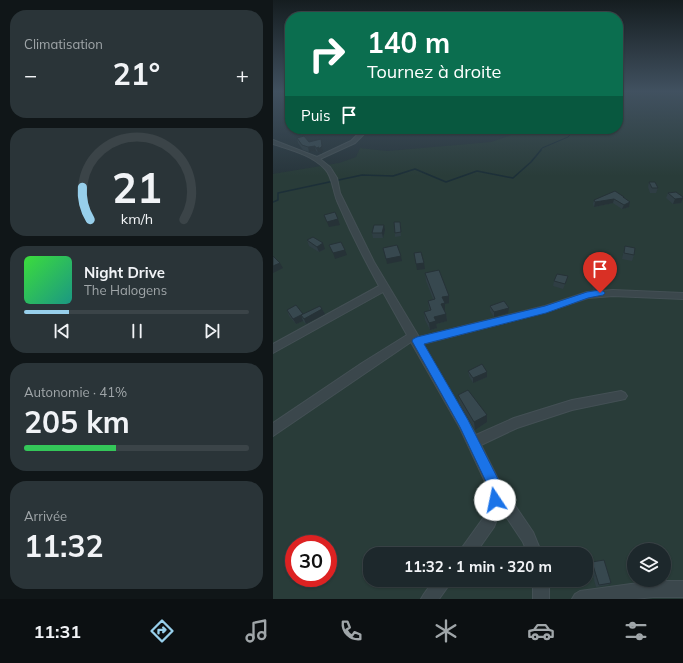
<!DOCTYPE html>
<html lang="fr">
<head>
<meta charset="utf-8">
<style>
  body { margin:0; font-family:Mulish,sans-serif; background:#2a3438; color:#f1f3f6; height:100vh; display:flex; flex-direction:column; font-size:15px; white-space:nowrap }
  * { box-sizing:border-box; margin:0 }
  p { font-size:13px; color:#a0a6a9 }
  .icon { flex:none; width:22px; height:22px; fill:none; stroke:currentColor; stroke-width:2; stroke-linecap:round; stroke-linejoin:round }
  .map { position:relative; flex:1; overflow:hidden }
  .side { display:flex; flex-direction:column; gap:10px; padding:10px; background:#101618; width:273px }
  .side>* { flex:none }
  .guide { position:absolute; left:12px; top:12px; width:338px; height:122px; border-radius:16px; box-shadow:0 1px 3px #0004,0 0 0 1px #3b4448; background:#0b6e4f; color:#fff; overflow:hidden }
  .controls { position:absolute; left:354px; top:543px; display:grid; gap:8px }
  .controls a { display:grid; place-items:center; width:44px; height:44px; border-radius:50%; background:#1d282c; box-shadow:0 1px 3px #0004,0 0 0 1px #3b4448; font-size:20px }
  .speed { position:absolute; left:12px; top:535px; display:flex; gap:8px; font-size:20px; font-weight:700; text-align:center }
  .speed>* { display:grid; place-content:center; width:52px; height:52px; border-radius:50%; background:#1d282c; box-shadow:0 1px 3px #0004,0 0 0 1px #3b4448; line-height:1 }
  .speed .limit { border:6px solid #d22; background:#fff; color:#111 }
  .pin { position:absolute; display:grid; place-items:center; width:34px; height:34px; color:#fff; margin:-41px -17px; border-radius:50% 50% 50% 0; rotate:-45deg; box-shadow:0 0 4px #0007 }
  .pin .icon { rotate:45deg }
  .me { position:absolute; width:44px; margin:-22px; rotate:349deg; stroke-linejoin:round; filter:drop-shadow(0 0 3px #0008) }
  .turn { display:flex; align-items:center; gap:14px; height:84px; padding:0 16px; font-size:18px }
  .turn .icon { width:52px; height:52px; stroke-width:2.5 }
  .turn b { display:block; font-size:28px; line-height:34px }
  .then { display:flex; align-items:center; height:38px; padding:0 16px; background:#0003; gap:8px; font-size:15px }
  .big { font-size:30px; font-weight:700; line-height:1.1 }
  .side .card { flex:1; display:flex; flex-direction:column; justify-content:center; gap:6px; min-width:0; padding:0 14px; border-radius:16px; background:#2a3438 }
  .side .dial { align-items:center; gap:0 }
  .dial svg { height:104px; overflow:visible; fill:none; stroke:#3b4448; stroke-width:7; stroke-linecap:round; text-anchor:middle }
  .dial text { fill:#f1f3f6; stroke:none }
  .song { display:flex; align-items:center; gap:12px }
  .cover { width:48px; height:48px; border-radius:6px; background:linear-gradient(135deg,hsl(120 70% 55%),hsl(170 70% 35%)) }
  .played { height:4px; border-radius:2px; background:linear-gradient(90deg,#97cfeb 20%,#3b4448 20%) }
  .keys { display:flex; justify-content:space-around; direction:ltr }
  .heat { display:flex; justify-content:space-between; align-items:center; font-size:22px; direction:ltr }
  .charge { height:6px; border-radius:3px; background:linear-gradient(90deg,#34c759 41%,#3b4448 0) }
  .trip { position:absolute; left:90px; top:547px; width:230px; height:40px; border-radius:16px; background:#1d282c; box-shadow:0 1px 3px #0004,0 0 0 1px #3b4448; font-weight:700; line-height:40px; text-align:center }
  .dock { display:flex; height:64px; justify-content:space-around; align-items:center; background:#0c1012; color:#a0a6a9 }
  .dock .icon { width:28px; height:28px }
  .dock .current { color:#97cfeb }
  .dock b { font-size:18px; color:#f1f3f6 }
  main { display:flex; flex:1; min-height:0 }
  .map>svg:first-child { display:block }
</style>
</head>
<body>
<main>
<section class="side">
<div class="card"><p>Climatisation</p>
<div class="heat"><a>−</a><b class="big">21°</b><a>+</a></div>
</div>
<div class="card dial"><svg viewBox="0 0 100 80">
<path d="M14 69A42 42 0 1 1 86 69"/>
<path d="M14 69A42 42 0 0 1 8 44" stroke="#97cfeb"/>
<text x="50" y="56" font-size="32" font-weight="700">21</text>
<text x="50" y="72" font-size="11">km/h</text>
</svg></div>
<div class="card">
<div class="song"><i class="cover"></i><div><b>Night Drive</b><p>The Halogens</p></div></div>
<div class="played"></div>
<div class="keys"><svg class="icon" aria-label="previous" viewBox="0 0 24 24"><path d="M18 5L8 12l10 7zM5 5v14"/></svg><svg class="icon" aria-label="pause" viewBox="0 0 24 24"><path d="M8 5v14M16 5v14"/></svg><svg class="icon" aria-label="next" viewBox="0 0 24 24"><path d="M6 5l10 7-10 7zM19 5v14"/></svg></div>
</div>
<div class="card"><p>Autonomie · 41%</p><b class="big">205 km</b><div class="charge"></div></div>
<div class="card"><p>Arrivée</p><b class="big">11:32</b></div>
</section>
<div class="map">
<svg width="410" height="599" viewBox="0 0 410 599">
  <rect width="100%" height="100%" fill="#27353b"/>
  <path fill="#293c39" fill-rule="evenodd" d="M345,92h65v507h-410v-425l66,-11 17,-6 4,-9 27,3 104,-9 26,-9 -1,-4h102zM21,544h34v34h-34zM361,550h30v30h-30zM97,554h216v26h-216z"/>
  <g fill="none" stroke-linecap="round" stroke-linejoin="round">
    <polyline stroke="#1c2f38" stroke-width="1" points="267,151 269,148 295,137 302,129"/>
    <polyline stroke="#1c2f38" stroke-width="1.5" points="0,202 5,200 5,193 89,175 120,176 142,169 173,182 204,171 240,178 258,162 268,150"/>
    <g stroke="#445055" stroke-width="2">
      <g id="minor">
        <path d="M90,129h6l-14,14 -35,16 10,8 7,11 3,15 34,69 45,75 126,-31 42,-14 26,-2 70,3v6l-70,-3 -25,2 -42,14 -123,32 53,91 38,-17 58,-18 49,-9 4,2 2,3 -2,3 -53,11 -55,18 -36,17 20,40 32,47 9,22h-14l-5,-12 -22,-33 -7,18 -19,27h-16l2,-5 23,-32 3,-8 2,-19 -29,-62 -49,-86 -138,94v-13l89,-60 45,-28 -24,-43 -110,61v-9l106,-58c-15,-27 -29,-55 -41,-83 -5,-10 -5,-26 -13,-34 -13,-14 -34,-19 -52,-25v-4l44,17 34,-16z"/>
        <polygon points="161,580 179,580 176,585 166,599 148,599 151,594"/>
        <rect x="260" y="580" width="16" height="19"/>
        <polygon points="380,581 410,581 410,597 380,597 363,599 299,599 302,594 307,591"/>
      </g>
    </g>
    <use href="#minor" fill="#3b474c" fill-rule="evenodd"/>
  </g>
  <g fill="#2f3e44">
    <polygon points="24,138 36,142 48,139 50,151 48,154 47,152 45,152 43,151 36,152 30,150 25,143"/>
    <polygon points="376,182 385,188 383,193 377,193 375,187"/>
    <polygon points="395,193 410,197 408,203 400,204 393,198"/>
    <polygon points="351,197 351,198 357,202 356,207 349,209 340,203 321,207 320,204 321,200"/>
    <polygon points="127,222 128,236 122,237 122,233"/>
    <polygon points="112,230 110,238 100,238 99,233"/>
    <polygon points="34,240 52,249 46,252 36,246"/>
    <polygon points="352,246 361,255 359,261 349,259"/>
    <polygon points="152,273 176,296 176,303 172,304 172,311 173,314 174,321 163,324 164,328 157,330 152,320 151,312 156,311 155,301 160,299 153,281"/>
    <polygon points="319,275 330,284 328,289 320,290 318,280"/>
    <polygon points="295,276 293,282 290,289 280,286 281,281"/>
    <polygon points="217,306 235,313 221,317 217,311"/>
    <polygon points="49,309 52,314 33,324 30,321 23,324 16,316 14,310 30,314"/>
    <polygon points="195,371 214,372 214,377 200,383 196,376"/>
    <polygon points="185,395 214,415 214,422 202,430 186,403"/>
    <polygon points="319,562 338,583 335,585 323,587 317,564"/>
  </g>
  <g fill="#263237">
    <polygon points="48,139 50,151 48,154 47,152 45,152 43,148"/>
    <polygon points="42,146 43,151 36,152 35,147"/>
    <polygon points="410,198 408,203 400,204 402,199"/>
    <polygon points="341,199 340,203 321,207 322,202"/>
    <polygon points="357,202 356,207 349,209 351,205"/>
    <polygon points="65,219 67,225 56,227 54,222"/>
    <polygon points="111,225 112,230 110,238 109,233"/>
    <polygon points="50,243 52,249 46,252 44,247"/>
    <polygon points="72,250 74,255 62,259 60,253"/>
    <polygon points="128,256 129,261 114,264 113,259"/>
    <polygon points="7,263 10,268 0,273 0,266"/>
    <polygon points="151,263 152,269 144,270 143,264"/>
    <polygon points="176,296 176,303 172,304 172,311 169,312 168,304 169,297"/>
    <polygon points="236,308 235,313 221,317 221,312"/>
    <polygon points="49,309 52,314 33,324 31,319 28,315 30,321 23,324 20,319 30,314"/>
    <polygon points="173,314 174,321 163,324 164,328 157,330 156,323 161,317"/>
    <polygon points="214,372 214,377 200,383 200,378"/>
    <polygon points="214,415 214,422 202,430 201,422"/>
  </g>
  <g fill="#37484f" stroke="#263237">
    <polygon points="31,136 36,142 48,139 49,146 46,149 46,147 43,148 42,146 35,147 29,145 24,138"/>
    <polygon points="376,182 382,182 385,188 379,188"/>
    <polygon points="342,191 351,197 350,197 357,202 351,205 341,199 322,202 321,200"/>
    <polygon points="403,192 410,197 410,198 402,199 395,193"/>
    <polygon points="62,212 65,219 54,222 51,215"/>
    <polygon points="121,222 127,222 128,232 122,233"/>
    <polygon points="101,225 111,225 109,233 99,233"/>
    <polygon points="40,237 50,243 44,247 34,240"/>
    <polygon points="68,242 72,250 60,253 56,245"/>
    <polygon points="124,245 128,256 113,259 110,248"/>
    <polygon points="352,246 362,248 361,255 351,253"/>
    <polygon points="148,252 151,263 143,264 141,253"/>
    <polygon points="0,256 7,263 0,266"/>
    <polygon points="166,270 176,296 169,297 172,303 168,304 173,314 161,317 163,321 156,323 151,312 158,310 155,301 162,299 152,273"/>
    <polygon points="284,274 295,276 292,284 281,281"/>
    <polygon points="319,275 328,275 330,284 321,285"/>
    <polygon points="231,301 236,308 221,312 217,306"/>
    <polygon points="23,305 30,314 20,319 14,310"/>
    <polygon points="47,306 49,309 31,319 28,315"/>
    <polygon points="209,364 214,372 200,378 195,371"/>
    <polygon points="195,390 214,415 201,422 185,395"/>
    <polygon points="331,560 338,583 326,585 319,562"/>
  </g>
  <linearGradient id="sky" x2="0" y2="1"><stop stop-color="#151d20"/><stop offset="0.52" stop-color="#415160"/><stop offset="1" stop-color="#415160" stop-opacity="0"/></linearGradient>
  <rect width="410" height="176" fill="url(#sky)"/>
  <polygon fill="#1a73e8" stroke="#114b97" points="327,290 330,291 332,293 330,295 315,298 273,313 151,344 195,420 228,485 230,490 227,504 222,506 218,504 216,500 217,490 187,427 139,341 140,339 144,337 272,306 314,292"/>
</svg>
<div class="controls">
<a><svg class="icon" aria-label="layers" viewBox="0 0 24 24"><path d="M12 4l9 5-9 5-9-5zM3 14l9 5 9-5"/></svg></a>
</div>
<div class="speed"><div class="limit">30</div></div>
<div class="pin" style="left:327px;top:293px;background:#d93025"><svg class="icon" aria-label="arrive" viewBox="0 0 24 24"><path d="M6 21V4h12l-3 4 3 4H6"/></svg></div>
<svg class="me" style="left:222px;top:500px" viewBox="-20 -20 40 40"><circle r="19" fill="#fff"/><path d="M0-13L10 11 0 6-10 11z" fill="#1a73e8"/></svg>
<div class="trip">11:32 · 1 min · 320 m</div>
<div class="guide">
<div class="turn"><svg class="icon" aria-label="right" viewBox="0 0 24 24"><path d="M7 20v-9h11M14 6l5 5-5 5"/></svg><div><b>140 m</b>Tournez à droite</div></div>
<div class="then">Puis<svg class="icon" aria-label="arrive" viewBox="0 0 24 24"><path d="M6 21V4h12l-3 4 3 4H6"/></svg></div>
</div>
</div>
</main>
<nav class="dock">
<b>11:31</b>
<svg class="icon current" aria-label="directions" viewBox="0 0 24 24"><path d="M12 3l9 9-9 9-9-9zM9 14v-3h6M13 9l2 2-2 2"/></svg>
<svg class="icon" aria-label="music" viewBox="0 0 24 24"><path d="M9 18V5l10-2v13"/><circle cx="6" cy="18" r="3"/><circle cx="16" cy="16" r="3"/></svg>
<svg class="icon" aria-label="phone" viewBox="0 0 24 24"><path d="M5 4h4l2 5-3 2q2 4 5 5l2-3 5 2v4C11 20 4 13 5 4z"/></svg>
<svg class="icon" aria-label="climate" viewBox="0 0 24 24"><path d="M12 3v18M4 7l16 10M4 17L20 7"/></svg>
<svg class="icon" aria-label="car" viewBox="0 0 24 24"><path d="M5 17H2v-5l4-1 3-4h7l3 4 3 1v5h-3M9 17h6M6 11h13"/><circle cx="7" cy="17" r="2"/><circle cx="17" cy="17" r="2"/></svg>
<svg class="icon" aria-label="filters" viewBox="0 0 24 24"><path d="M4 7h16M4 17h16"/><circle cx="9" cy="7" r="2"/><circle cx="15" cy="17" r="2"/></svg>
</nav>
</body>
</html>
